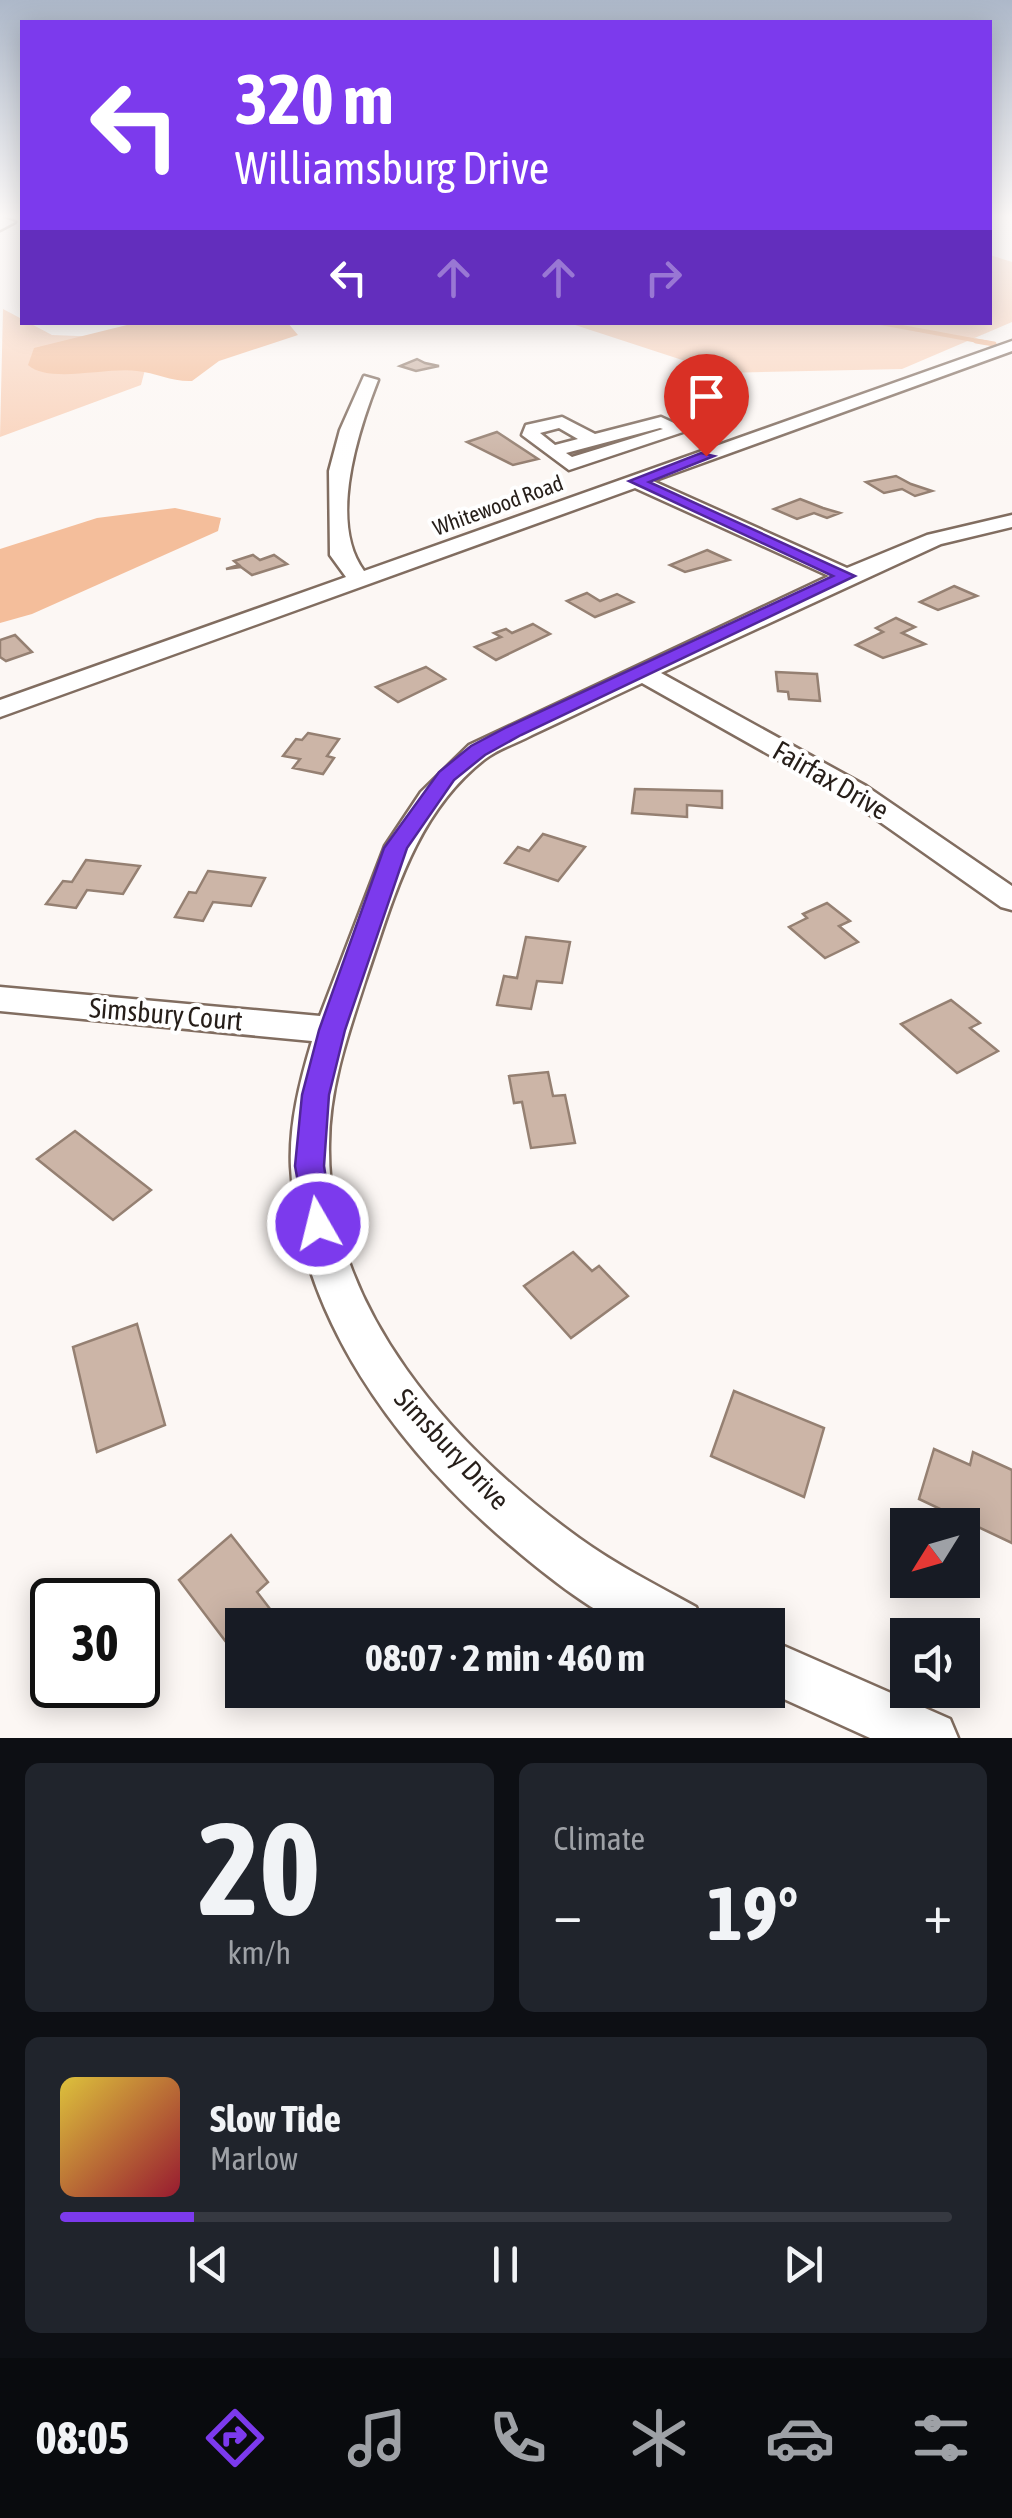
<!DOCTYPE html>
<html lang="en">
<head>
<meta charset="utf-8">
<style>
  body { margin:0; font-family:"Asap Condensed",sans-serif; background:#20242c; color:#f1f3f6; height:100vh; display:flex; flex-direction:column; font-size:38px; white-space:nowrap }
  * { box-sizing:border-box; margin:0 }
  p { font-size:32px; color:#9ea1a6 }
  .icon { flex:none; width:55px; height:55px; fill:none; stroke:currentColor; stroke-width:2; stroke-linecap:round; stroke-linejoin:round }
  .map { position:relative; height:1738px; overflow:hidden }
  .sheet { display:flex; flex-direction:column; gap:25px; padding:25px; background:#0d0f14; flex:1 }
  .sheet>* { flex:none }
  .top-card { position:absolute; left:20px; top:20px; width:972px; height:305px; border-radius:0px; box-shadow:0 5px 25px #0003; background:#7c3aed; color:#fff; overflow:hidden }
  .needle { width:65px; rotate:233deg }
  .controls { position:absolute; left:890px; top:1508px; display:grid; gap:20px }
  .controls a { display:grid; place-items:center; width:90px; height:90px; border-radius:0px; background:#171b24; box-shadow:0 5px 25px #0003; font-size:50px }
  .speed { position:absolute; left:30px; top:1578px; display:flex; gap:20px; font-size:50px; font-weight:700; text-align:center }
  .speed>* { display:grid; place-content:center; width:130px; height:130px; border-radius:50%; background:#171b24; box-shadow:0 5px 25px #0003; line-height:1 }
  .speed .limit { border:5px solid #111; border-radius:15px; background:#fff; color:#111 }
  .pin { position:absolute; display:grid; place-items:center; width:85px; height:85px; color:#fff; margin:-102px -42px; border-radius:50% 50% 50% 0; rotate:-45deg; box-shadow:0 0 10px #0007 }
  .pin .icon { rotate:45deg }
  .me { position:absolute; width:110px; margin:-55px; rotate:352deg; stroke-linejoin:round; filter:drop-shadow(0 0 8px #0008) }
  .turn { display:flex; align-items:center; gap:35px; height:210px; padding:0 50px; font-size:45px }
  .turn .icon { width:130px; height:130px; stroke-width:2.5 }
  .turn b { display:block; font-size:70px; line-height:85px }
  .lanes { display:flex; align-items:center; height:95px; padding:0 50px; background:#0003; justify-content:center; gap:50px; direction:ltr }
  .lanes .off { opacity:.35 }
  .big { font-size:75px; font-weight:700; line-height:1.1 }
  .sheet .tile { flex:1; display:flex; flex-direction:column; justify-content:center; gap:15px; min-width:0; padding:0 35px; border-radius:15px; background:#20242c }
  .sheet .dial { align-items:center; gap:0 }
  .dial b { font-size:130px; line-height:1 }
  .song { display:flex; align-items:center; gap:30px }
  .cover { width:120px; height:120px; border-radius:15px; background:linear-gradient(135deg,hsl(50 70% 55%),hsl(350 70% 35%)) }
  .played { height:10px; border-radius:5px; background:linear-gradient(90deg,#7c3aed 15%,#363941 15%) }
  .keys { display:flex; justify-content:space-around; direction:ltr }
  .heat { display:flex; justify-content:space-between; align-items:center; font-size:55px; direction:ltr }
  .sheet .tiles { flex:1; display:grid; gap:25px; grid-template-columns:1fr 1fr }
  .tile:last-child { grid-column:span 2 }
  .trip { position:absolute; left:225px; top:1608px; width:560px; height:100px; border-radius:0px; background:#171b24; box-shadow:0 5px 25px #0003; font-weight:700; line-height:100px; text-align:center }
  .tabs { display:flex; height:160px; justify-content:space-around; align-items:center; background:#090b0e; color:#9ea1a6 }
  .tabs .icon { width:70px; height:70px }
  .tabs .on { color:#7c3aed }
  .tabs b { font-size:45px; color:#f1f3f6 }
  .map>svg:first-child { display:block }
</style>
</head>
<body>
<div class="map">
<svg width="1012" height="1738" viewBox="0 0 1012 1738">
  <rect width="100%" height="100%" fill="#fcf7f4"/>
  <g fill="#f9d3bc">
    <polygon points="990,255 1012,262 1012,322 902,369 722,373 569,323 990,322"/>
    <polygon points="3,309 52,335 153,339 141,385 0,437"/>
  </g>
  <g fill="#f4be9b">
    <path d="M287,322l11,13 -79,26 -27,20c-19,1 -36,-8 -55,-10 -30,-4 -88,13 -109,-6l6,-17 101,-25z"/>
    <polygon points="175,508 221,518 218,531 32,614 0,623 0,549 97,518"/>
  </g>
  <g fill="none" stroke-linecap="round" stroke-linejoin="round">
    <polyline stroke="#f4be9b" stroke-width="4" points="875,322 989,343"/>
    <polyline stroke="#f4be9b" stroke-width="5" points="976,341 994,344"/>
  </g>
  <g fill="#ccb5a7" stroke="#958072" stroke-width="2.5">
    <polygon points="417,359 425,363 439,366 416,371 400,366"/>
    <polygon points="497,432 538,459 513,465 467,442"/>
    <polygon points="896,476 911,484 932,491 915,496 902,489 884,493 866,482"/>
    <polygon points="800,499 823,508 840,513 827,518 814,513 797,519 774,509"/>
    <polygon points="707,550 729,560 685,572 670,565"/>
    <polygon points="253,555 260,560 274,555 287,564 252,575 241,567 226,569 239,565 234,561"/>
    <polygon points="954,586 977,596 938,610 920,602"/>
    <polygon points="587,593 600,601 617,594 633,602 595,617 567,601"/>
    <polygon points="896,618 915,627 902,633 925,644 883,658 856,645 883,632 876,628"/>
    <polygon points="533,624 550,634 496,660 475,647 501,637 494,633 506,629 512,633"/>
    <polygon points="15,635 32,652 6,661 0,657 0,640"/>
    <polygon points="426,667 445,679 398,702 376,687"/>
    <polygon points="776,672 817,674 820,701 789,699 788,692 778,691"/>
    <polygon points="308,733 339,739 327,756 334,758 323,774 293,768 300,759 283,756 296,739 302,740"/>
    <polygon points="635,789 722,791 722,808 687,805 687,817 632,813"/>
    <polygon points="543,834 585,847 558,881 505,863 518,847 529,851"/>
    <polygon points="86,860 140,866 123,894 87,890 76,908 46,904 63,881 72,882"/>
    <polygon points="208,871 265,878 251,906 213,902 203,921 175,917 189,892 196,893"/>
    <polygon points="827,903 850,921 839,926 858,942 825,958 789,927 807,918 803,914"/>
    <polygon points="526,937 570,942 562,983 537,981 531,1009 497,1005 504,976 517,978"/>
    <polygon points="951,1000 980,1023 970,1028 998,1051 957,1073 901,1024"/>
    <polygon points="548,1072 553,1096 565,1095 575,1143 531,1148 522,1102 514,1103 509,1076"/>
    <polygon points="75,1131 151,1190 113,1220 37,1159"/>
    <polygon points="573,1252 592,1271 599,1266 628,1296 571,1338 524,1286"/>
    <polygon points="137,1324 165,1425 97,1452 73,1347"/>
    <polygon points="734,1391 824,1428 804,1497 711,1456"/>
    <polygon points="934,1449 970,1465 973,1452 1012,1470 1012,1543 919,1499"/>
    <polygon points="231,1535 268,1582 257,1592 280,1622 242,1625 242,1656 239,1659 179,1580"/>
  </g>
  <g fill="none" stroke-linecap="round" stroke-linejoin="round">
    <g stroke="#816d60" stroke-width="5">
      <g id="minor">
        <polygon points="0,217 15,222 0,230"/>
        <path d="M1012,341v10l-359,130 194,87 80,-33 85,-20v12l-71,17 -280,129 205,113 146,100v24l-11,-3 -155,-109 -204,-115c-37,17 -73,35 -110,52 -15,8 -34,14 -47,24 -71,55 -92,142 -120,223 -17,52 -36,106 -36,162 -3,164 124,303 250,394 36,26 77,47 117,69l7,18c-22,0 -54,6 -75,0 -34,-10 -92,-58 -119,-81 -111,-94 -211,-227 -218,-377 -2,-43 9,-86 21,-126l-312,-30v-24l320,29 65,-170 36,-54 48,-47 360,-169 -194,-88 -635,229v-17l346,-123 -16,-22 -1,-84 11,-41 24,-54 14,4c-20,51 -50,143 -14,191z"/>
        <path d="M562,417l33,17 66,-17 28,13 -120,40 -47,-35 4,-10zM559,428l19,11 -23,6 -15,-12zM660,428l3,1 -91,28 -6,-4z"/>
        <polygon points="768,1639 950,1719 958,1738 870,1738 764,1690 768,1690"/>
      </g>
    </g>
    <use href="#minor" fill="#fff" fill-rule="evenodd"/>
  </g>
  <linearGradient id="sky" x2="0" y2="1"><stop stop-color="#adb8c9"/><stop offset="0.47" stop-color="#fefbfa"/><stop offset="1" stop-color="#fefbfa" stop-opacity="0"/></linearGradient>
  <rect width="1012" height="461" fill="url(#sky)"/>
  <polygon fill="#7c3aed" stroke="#51269a" stroke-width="2.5" points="701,453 714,456 649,482 855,576 521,735 485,755 454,780 407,848 345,1030 329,1095 324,1166 333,1224 328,1232 318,1236 307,1232 295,1166 302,1095 319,1030 384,848 439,772 471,746 507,727 833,576 629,481"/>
  <g text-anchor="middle" stroke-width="8" stroke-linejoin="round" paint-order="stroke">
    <g font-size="22" fill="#261e19" stroke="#fff">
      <text transform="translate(498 505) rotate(-20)" y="8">Whitewood Road</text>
    </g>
    <g font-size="28" fill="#261e19" stroke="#fff">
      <text transform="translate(831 780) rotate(30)" y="10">Fairfax Drive</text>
      <text transform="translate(166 1014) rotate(5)" y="10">Simsbury Court</text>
      <text transform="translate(452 1449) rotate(47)" y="10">Simsbury Drive</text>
    </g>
  </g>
</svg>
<div class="controls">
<a><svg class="needle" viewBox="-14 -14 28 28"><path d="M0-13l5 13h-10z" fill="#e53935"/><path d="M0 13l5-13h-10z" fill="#9ea1a6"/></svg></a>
<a><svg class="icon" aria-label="sound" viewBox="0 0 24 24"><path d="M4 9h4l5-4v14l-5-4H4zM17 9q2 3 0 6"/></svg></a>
</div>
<div class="speed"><div class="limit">30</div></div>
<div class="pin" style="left:706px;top:456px;background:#d93025"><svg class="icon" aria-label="arrive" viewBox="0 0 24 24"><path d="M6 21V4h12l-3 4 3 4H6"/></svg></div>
<svg class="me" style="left:318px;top:1224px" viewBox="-20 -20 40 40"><circle r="17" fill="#7c3aed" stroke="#fff" stroke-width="3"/><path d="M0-11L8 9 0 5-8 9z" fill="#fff"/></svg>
<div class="trip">08:07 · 2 min · 460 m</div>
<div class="top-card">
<div class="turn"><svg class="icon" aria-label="left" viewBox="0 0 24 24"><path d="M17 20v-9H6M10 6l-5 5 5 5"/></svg><div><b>320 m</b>Williamsburg Drive</div></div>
<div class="lanes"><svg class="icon" aria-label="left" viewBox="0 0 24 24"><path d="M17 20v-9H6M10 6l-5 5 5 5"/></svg><svg class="icon off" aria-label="ahead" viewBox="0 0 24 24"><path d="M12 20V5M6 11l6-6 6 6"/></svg><svg class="icon off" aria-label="ahead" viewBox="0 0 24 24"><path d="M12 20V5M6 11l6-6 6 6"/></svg><svg class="icon off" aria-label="right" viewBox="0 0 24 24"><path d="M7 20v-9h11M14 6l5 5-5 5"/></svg></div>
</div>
</div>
<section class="sheet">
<div class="tiles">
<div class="tile dial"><b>20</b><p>km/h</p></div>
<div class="tile"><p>Climate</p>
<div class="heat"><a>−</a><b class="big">19°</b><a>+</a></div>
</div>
<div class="tile">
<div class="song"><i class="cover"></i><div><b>Slow Tide</b><p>Marlow</p></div></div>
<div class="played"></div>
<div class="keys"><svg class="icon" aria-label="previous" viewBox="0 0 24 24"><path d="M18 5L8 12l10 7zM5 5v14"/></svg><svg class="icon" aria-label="pause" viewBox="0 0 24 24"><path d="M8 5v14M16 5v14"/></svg><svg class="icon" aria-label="next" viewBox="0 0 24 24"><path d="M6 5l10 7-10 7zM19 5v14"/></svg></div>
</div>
</div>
</section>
<nav class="tabs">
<b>08:05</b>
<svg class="icon on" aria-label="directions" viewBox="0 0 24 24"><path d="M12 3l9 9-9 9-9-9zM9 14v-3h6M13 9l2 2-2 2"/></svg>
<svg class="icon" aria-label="music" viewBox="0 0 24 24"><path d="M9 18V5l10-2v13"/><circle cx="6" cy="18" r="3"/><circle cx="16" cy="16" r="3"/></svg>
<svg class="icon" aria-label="phone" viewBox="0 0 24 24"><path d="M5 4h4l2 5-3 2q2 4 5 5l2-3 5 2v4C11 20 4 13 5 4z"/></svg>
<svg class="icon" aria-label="climate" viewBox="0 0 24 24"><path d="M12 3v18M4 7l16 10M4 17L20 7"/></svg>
<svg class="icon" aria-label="car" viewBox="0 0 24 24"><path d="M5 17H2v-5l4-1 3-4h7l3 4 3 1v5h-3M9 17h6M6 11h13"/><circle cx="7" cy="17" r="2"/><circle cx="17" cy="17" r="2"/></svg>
<svg class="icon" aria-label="filters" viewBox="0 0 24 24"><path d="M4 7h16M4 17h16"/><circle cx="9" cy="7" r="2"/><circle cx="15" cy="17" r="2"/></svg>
</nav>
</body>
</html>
